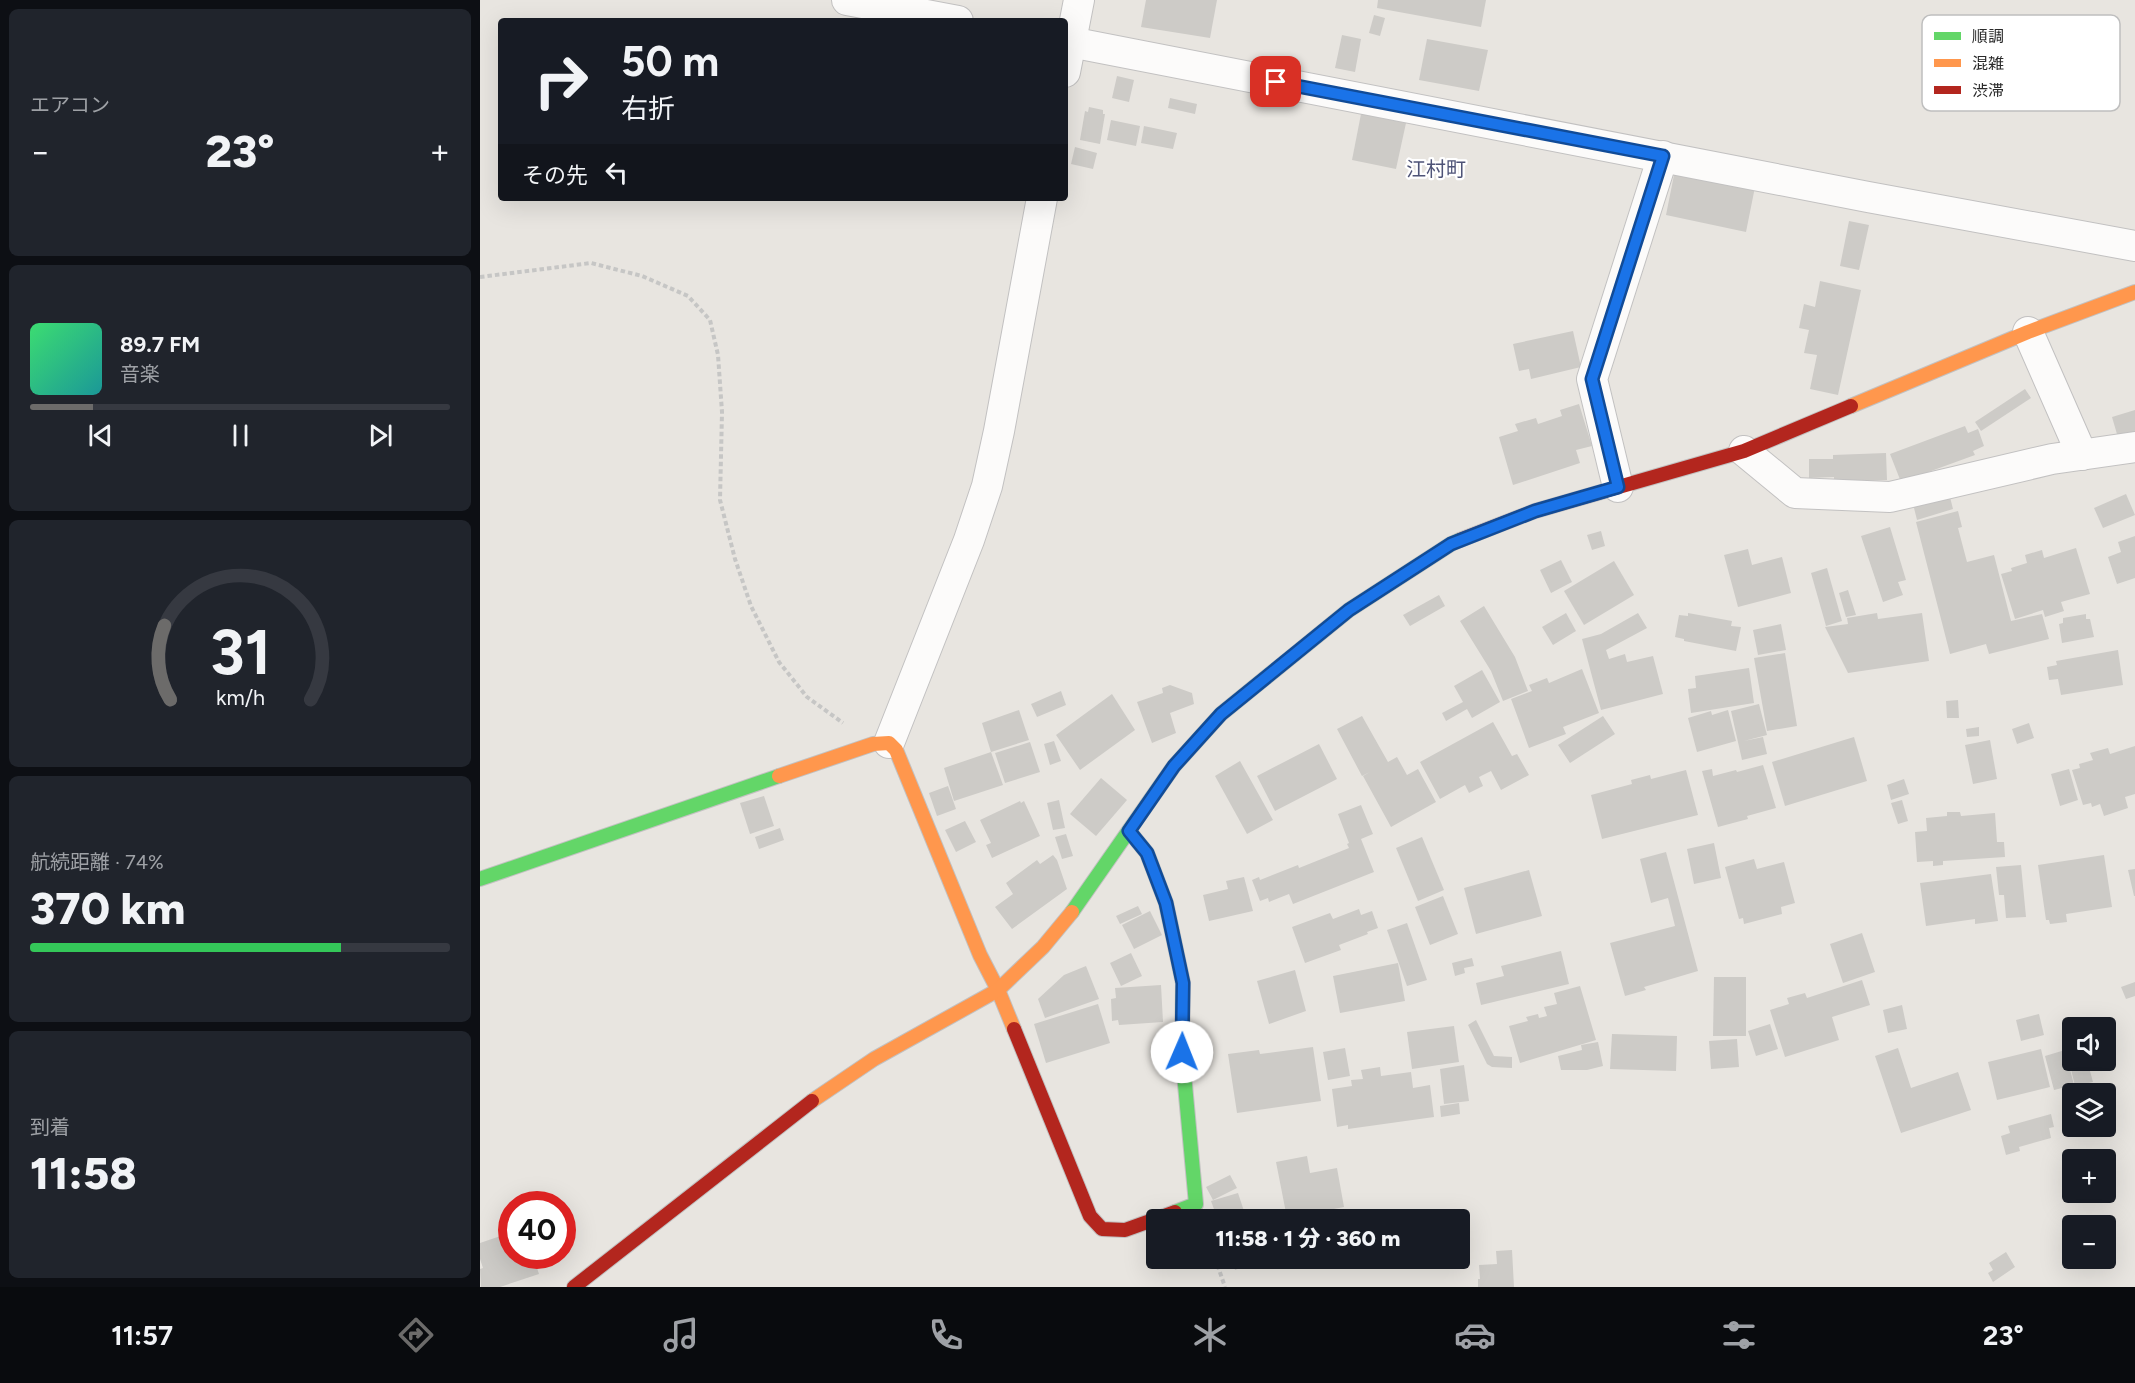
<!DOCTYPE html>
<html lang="ja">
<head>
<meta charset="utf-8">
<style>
  body { margin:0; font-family:Figtree,"Noto Sans JP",sans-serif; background:#20242c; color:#f1f3f6; height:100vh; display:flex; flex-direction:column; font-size:22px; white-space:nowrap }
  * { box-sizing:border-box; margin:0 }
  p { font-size:20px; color:#9ea1a6 }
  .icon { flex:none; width:33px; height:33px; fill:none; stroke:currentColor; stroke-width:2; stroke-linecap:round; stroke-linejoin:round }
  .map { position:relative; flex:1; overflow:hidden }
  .sheet { display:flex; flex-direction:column; gap:9px; padding:9px; background:#0d0f14; width:480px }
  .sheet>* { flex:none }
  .top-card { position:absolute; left:18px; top:18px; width:570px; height:183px; border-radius:6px; box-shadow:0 6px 24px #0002; background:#171b24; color:#f1f3f6; overflow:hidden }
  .buttons { position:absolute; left:1582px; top:1017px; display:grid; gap:12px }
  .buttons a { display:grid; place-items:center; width:54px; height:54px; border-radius:6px; background:#171b24; box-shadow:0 6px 24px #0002; font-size:30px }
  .speed { position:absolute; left:18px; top:1191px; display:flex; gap:12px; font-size:30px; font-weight:700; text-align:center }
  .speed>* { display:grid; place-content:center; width:78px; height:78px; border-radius:50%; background:#171b24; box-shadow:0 6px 24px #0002; line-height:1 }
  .speed .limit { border:9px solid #d22; background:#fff; color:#111 }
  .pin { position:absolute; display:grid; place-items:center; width:51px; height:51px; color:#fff; margin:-26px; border-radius:12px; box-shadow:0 3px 9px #0006 }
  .me { position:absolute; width:66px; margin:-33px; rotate:1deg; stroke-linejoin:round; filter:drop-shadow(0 0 4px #0008) }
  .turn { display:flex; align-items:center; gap:21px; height:126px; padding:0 24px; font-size:27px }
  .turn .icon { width:78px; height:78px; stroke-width:2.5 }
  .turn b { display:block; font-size:42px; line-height:51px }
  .then { display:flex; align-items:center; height:57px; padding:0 24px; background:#0003; gap:12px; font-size:22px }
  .big { font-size:45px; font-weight:800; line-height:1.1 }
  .sheet .card { flex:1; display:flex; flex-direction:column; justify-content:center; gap:9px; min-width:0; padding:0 21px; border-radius:9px; background:#20242c }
  .sheet .dial { align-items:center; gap:0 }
  .dial svg { height:156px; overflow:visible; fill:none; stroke:#363941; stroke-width:7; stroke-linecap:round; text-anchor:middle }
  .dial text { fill:#f1f3f6; stroke:none }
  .song { display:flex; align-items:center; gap:18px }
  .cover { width:72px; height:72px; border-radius:9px; background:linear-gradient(135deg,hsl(140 70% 55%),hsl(180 70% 35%)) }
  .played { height:6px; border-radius:3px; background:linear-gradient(90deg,#6c6b6a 15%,#363941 15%) }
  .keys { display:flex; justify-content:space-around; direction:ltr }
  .heat { display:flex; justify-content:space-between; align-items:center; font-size:33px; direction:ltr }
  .charge { height:9px; border-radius:4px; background:linear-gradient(90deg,#34c759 74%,#363941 0) }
  .trip { position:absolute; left:666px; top:1209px; width:324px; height:60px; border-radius:6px; background:#171b24; box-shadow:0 6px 24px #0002; font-weight:800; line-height:60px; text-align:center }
  .tab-bar { display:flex; height:96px; justify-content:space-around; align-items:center; background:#090b0e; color:#9ea1a6 }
  .tab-bar .icon { width:42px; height:42px }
  .tab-bar .active { color:#6c6b6a }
  .tab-bar b { font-size:27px; color:#f1f3f6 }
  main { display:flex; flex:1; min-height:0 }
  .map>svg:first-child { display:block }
</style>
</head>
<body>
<main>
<section class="sheet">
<div class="card"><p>エアコン</p>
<div class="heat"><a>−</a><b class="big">23°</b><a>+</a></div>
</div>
<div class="card">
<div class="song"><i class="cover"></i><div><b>89.7 FM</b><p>音楽</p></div></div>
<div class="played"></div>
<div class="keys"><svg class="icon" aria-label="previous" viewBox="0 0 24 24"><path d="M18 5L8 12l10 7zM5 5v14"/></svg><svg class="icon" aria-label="pause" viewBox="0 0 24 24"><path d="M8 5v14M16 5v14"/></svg><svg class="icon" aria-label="next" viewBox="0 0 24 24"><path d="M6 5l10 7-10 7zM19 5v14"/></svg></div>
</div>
<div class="card dial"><svg viewBox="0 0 100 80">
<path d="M14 69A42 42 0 1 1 86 69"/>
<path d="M14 69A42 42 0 0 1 11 31" stroke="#6c6b6a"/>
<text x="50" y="56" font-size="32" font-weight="700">31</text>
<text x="50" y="72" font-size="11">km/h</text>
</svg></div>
<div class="card"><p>航続距離 · 74%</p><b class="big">370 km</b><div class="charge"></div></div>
<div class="card"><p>到着</p><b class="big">11:58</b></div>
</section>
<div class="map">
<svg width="1655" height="1287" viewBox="0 0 1655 1287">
  <rect width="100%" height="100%" fill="#e8e5e0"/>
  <g fill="#cdcbc7">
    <polygon points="666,0 737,0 730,38 661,27"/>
    <polygon points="898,0 1006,0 1001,27 897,8"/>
    <polygon points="894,15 905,18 900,36 889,33"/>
    <polygon points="862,35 881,39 875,72 855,68"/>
    <polygon points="947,39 1008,50 999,91 939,80"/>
    <polygon points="637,76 654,80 649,102 632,98"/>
    <polygon points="690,98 717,104 715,114 688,108"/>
    <polygon points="609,107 623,110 623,114 625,114 620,144 600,140 605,111 608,112"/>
    <polygon points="881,114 926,123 916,169 872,160"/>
    <polygon points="631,120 660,126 656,146 627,140"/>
    <polygon points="664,126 697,133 693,149 661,143"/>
    <polygon points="595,147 617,153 613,169 591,164"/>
    <polygon points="1195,170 1275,187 1266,232 1186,215"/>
    <polygon points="1369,221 1389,225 1379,270 1360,266"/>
    <polygon points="1340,281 1381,290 1358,395 1330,389 1337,355 1324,353 1329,330 1319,328 1324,304 1335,307"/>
    <polygon points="1093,331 1101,367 1051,379 1049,369 1039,371 1033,344"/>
    <polygon points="1545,389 1551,398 1501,431 1495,422"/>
    <polygon points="1099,404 1112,446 1096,450 1100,463 1033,485 1019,437 1038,431 1035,424 1056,418 1058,424 1082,416 1080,410"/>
    <polygon points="1655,410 1655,437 1639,441 1632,417"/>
    <polygon points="1485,426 1488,433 1498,429 1504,446 1493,451 1495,455 1421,482 1410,454"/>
    <polygon points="1406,453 1407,480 1354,482 1354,477 1329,478 1329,459 1353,459 1353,455"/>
    <polygon points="1469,493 1473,509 1437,520 1433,504"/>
    <polygon points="1646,494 1655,515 1623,528 1614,508"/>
    <polygon points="1478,511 1482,527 1478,528 1487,562 1514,555 1531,621 1562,614 1569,639 1509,654 1506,644 1470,654 1436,522"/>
    <polygon points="1410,527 1426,580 1418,582 1423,595 1403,602 1381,536"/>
    <polygon points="1121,531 1125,546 1112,550 1107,535"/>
    <polygon points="1655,536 1655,578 1637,584 1628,557 1641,552 1638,542"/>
    <polygon points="1596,548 1610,594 1581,602 1584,611 1565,617 1563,610 1535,619 1521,574 1532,571 1531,568 1547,563 1545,555 1562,550 1564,558"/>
    <polygon points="1268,549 1272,565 1302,557 1311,593 1258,607 1244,555"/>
    <polygon points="1081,560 1092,582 1071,593 1060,570"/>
    <polygon points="1134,561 1154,595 1104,625 1084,591"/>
    <polygon points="1347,568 1362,621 1346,626 1331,573"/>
    <polygon points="1368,590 1376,615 1366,617 1359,593"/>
    <polygon points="959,595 965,606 930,626 923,615"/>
    <polygon points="1004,606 1035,657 1048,691 1023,701 1011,671 980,621"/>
    <polygon points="1086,613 1096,631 1073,645 1062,627"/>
    <polygon points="1158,613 1167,628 1126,650 1129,659 1145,654 1147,662 1173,656 1183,694 1121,710 1102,639 1121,634"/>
    <polygon points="1208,613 1252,621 1251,626 1261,627 1256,651 1204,641 1204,639 1195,637 1199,615 1208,616"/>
    <polygon points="1397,613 1398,619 1442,613 1449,661 1368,673 1345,627 1368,624 1367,618"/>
    <polygon points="1606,614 1606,619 1610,619 1614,637 1582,643 1579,624 1583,623 1583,618"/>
    <polygon points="1301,624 1306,650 1278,655 1273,630"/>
    <polygon points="1638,650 1643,685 1581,695 1578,679 1569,680 1567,667 1577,665 1576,661"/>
    <polygon points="1305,653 1317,726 1287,731 1274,658"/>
    <polygon points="1269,668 1274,703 1211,713 1208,689 1216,688 1215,676"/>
    <polygon points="1102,669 1119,713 1083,727 1086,734 1049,748 1031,699 1052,691 1049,685 1067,678 1069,683"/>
    <polygon points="1002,670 1020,702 992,718 987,709 966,721 962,713 983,702 974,686"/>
    <polygon points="690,685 712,693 714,704 690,713 696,733 672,743 657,702 683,693 682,688"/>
    <polygon points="581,691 586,705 557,717 551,704"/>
    <polygon points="632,694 655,730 600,770 576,735"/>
    <polygon points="1478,700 1479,718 1467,718 1466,701"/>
    <polygon points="1279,704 1287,735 1264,741 1283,737 1287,754 1262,760 1251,711"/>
    <polygon points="539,710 549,740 511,752 502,723"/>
    <polygon points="1248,710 1256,741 1217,752 1208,718 1231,711 1232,715"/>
    <polygon points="882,716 908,762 917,757 927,775 938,769 956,802 911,827 883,776 890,772 882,776 857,729"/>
    <polygon points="1123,716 1135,734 1090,763 1078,745"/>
    <polygon points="1013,722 1032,756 1037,754 1049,775 1021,790 1011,771 999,777 1003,786 989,793 985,785 960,799 940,762"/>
    <polygon points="1549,723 1554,738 1537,744 1532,729"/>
    <polygon points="1499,727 1499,736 1487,737 1486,729"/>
    <polygon points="1374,737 1387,781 1305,806 1292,762"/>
    <polygon points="1510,740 1517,779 1493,784 1485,745"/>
    <polygon points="574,741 581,761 570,765 564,744"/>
    <polygon points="550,742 560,772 525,783 515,753"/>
    <polygon points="839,744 857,779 795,811 777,776"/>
    <polygon points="1655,746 1655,794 1645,797 1648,808 1624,816 1620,804 1612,807 1611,803 1603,805 1592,770 1600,768 1599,764 1613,760 1610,753 1628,748 1630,754"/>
    <polygon points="511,752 523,785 474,801 464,768"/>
    <polygon points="760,761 793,820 767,834 735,776"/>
    <polygon points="1283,765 1296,808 1267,816 1268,819 1238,827 1222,771 1232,769 1233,776 1256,770 1257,772"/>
    <polygon points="1589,769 1598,800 1580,806 1571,774"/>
    <polygon points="1206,770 1218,815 1122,839 1111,795 1152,784 1151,780 1170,775 1171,779"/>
    <polygon points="621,778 647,800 616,836 590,814"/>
    <polygon points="1424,779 1429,794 1411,800 1407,785"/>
    <polygon points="468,786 476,809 457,816 449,793"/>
    <polygon points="284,796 294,826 270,834 260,803"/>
    <polygon points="579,800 585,828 573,830 567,803"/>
    <polygon points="1422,800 1428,821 1418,824 1411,803"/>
    <polygon points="540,801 541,803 544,801 560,836 512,858 506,845 511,843 500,820"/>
    <polygon points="881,805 893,834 881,839 894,872 813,904 809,894 789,902 788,898 780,901 772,880 779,877 780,880 818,865 819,868 869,848 867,844 869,843 858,814"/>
    <polygon points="1467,812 1480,812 1481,816 1515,813 1517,842 1524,842 1525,857 1463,861 1463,865 1453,866 1453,861 1437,862 1435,832 1447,831 1446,818 1467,816"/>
    <polygon points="485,821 496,842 476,852 465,830"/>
    <polygon points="300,828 304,840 279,849 275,837"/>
    <polygon points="586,834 593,856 582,859 575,837"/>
    <polygon points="942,837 964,890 938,901 916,848"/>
    <polygon points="1234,843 1241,878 1214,884 1207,849"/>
    <polygon points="1186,852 1218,971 1164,987 1166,990 1145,996 1130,943 1195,926 1188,898 1171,903 1160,859"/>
    <polygon points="573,855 577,860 587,889 532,929 515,907 533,894 526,883 557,860 560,864"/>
    <polygon points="1624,855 1632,907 1586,914 1587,922 1570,924 1569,920 1566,920 1558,865"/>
    <polygon points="1274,859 1277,869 1304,862 1315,903 1301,907 1302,914 1264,924 1263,918 1259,919 1245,867"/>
    <polygon points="1541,865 1546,917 1526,918 1524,895 1519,895 1516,867"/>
    <polygon points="1655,869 1655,896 1654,896 1648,870"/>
    <polygon points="1049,870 1062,916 996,934 984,888"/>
    <polygon points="1511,874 1518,921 1495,924 1495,919 1446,926 1440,883"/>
    <polygon points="764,877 773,911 729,921 723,895 748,889 746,881"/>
    <polygon points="963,896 978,934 950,945 935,907"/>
    <polygon points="658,906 662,914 640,924 636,916"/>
    <polygon points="879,909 881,915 892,911 898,928 887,932 888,934 859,945 861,950 825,963 812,927 850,913 853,919"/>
    <polygon points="670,911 682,935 654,949 642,925"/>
    <polygon points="927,923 947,980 927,986 907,930"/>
    <polygon points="1382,933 1395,972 1363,983 1350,944"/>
    <polygon points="1081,951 1089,984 1001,1005 996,983 1024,976 1021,966"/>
    <polygon points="651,953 662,976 641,986 630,963"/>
    <polygon points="992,958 994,966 984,968 985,973 975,976 972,963"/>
    <polygon points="918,963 925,1001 860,1013 853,976"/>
    <polygon points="606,966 619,999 565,1018 558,999 584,975"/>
    <polygon points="815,970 826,1011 789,1024 777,981"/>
    <polygon points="1234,977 1266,977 1266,1036 1233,1036"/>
    <polygon points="1382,980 1390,1005 1352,1017 1359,1040 1305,1057 1290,1010 1309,1004 1307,998 1325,993 1327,998"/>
    <polygon points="1655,982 1655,996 1646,999 1641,987"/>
    <polygon points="681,985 683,1022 639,1025 638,1020 632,1021 631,999 636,998 635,988"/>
    <polygon points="1100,986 1116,1040 1040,1063 1029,1026 1048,1021 1046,1017 1058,1014 1059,1018 1067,1016 1064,1007 1077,1004 1074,993"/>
    <polygon points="618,1004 630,1043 566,1063 554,1024"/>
    <polygon points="1422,1005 1427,1029 1408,1033 1403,1010"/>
    <polygon points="1559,1014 1564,1035 1541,1041 1536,1020"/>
    <polygon points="996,1020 1014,1056 1032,1057 1032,1068 1012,1067 1007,1064 988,1025"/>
    <polygon points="1290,1024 1298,1049 1276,1056 1268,1031"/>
    <polygon points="974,1026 979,1062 932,1069 927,1032"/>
    <polygon points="1132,1034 1197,1036 1196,1071 1130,1069"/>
    <polygon points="1257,1039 1259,1067 1231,1069 1229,1041"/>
    <polygon points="1118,1042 1123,1066 1107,1070 1081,1070 1078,1056 1102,1050 1101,1045"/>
    <polygon points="1593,1046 1593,1060 1607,1060 1613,1082 1595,1086 1586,1048"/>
    <polygon points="833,1047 841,1101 757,1113 748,1054 779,1050 780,1054"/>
    <polygon points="865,1048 870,1076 848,1080 843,1052"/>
    <polygon points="1418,1048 1431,1088 1478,1072 1491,1110 1421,1133 1395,1056"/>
    <polygon points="1561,1049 1570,1087 1517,1100 1508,1062"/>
    <polygon points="1585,1050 1594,1085 1574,1090 1565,1056"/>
    <polygon points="984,1065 989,1101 964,1104 960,1069"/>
    <polygon points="900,1067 901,1076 931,1072 933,1088 950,1085 954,1117 868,1129 868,1125 857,1127 852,1089 872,1086 871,1080 883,1079 881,1070"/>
    <polygon points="979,1103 980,1114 961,1117 960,1106"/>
    <polygon points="1571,1114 1574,1127 1569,1128 1571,1138 1539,1147 1540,1151 1526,1155 1521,1136 1530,1133 1528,1126"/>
    <polygon points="827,1156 830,1173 857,1168 864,1207 807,1218 796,1162"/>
    <polygon points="750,1175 757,1188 733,1200 726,1187"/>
    <polygon points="758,1193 767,1220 738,1220 731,1201"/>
    <polygon points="32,1232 32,1256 53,1256 59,1274 20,1287 1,1287 0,1269 3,1268 0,1259 0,1243"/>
    <polygon points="1032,1250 1034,1287 998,1287 998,1279 1000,1279 999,1265 1017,1264 1016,1251"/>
    <polygon points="1526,1252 1535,1267 1513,1282 1508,1273 1513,1270 1509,1263"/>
    <polygon points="751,1258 780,1258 781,1260 755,1270"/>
  </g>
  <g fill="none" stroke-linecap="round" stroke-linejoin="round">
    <g stroke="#c2c1c1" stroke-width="32">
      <g id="street">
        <polyline points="367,0 478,21"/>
        <polyline points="585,41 1388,197 1655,246"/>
        <polyline points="585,72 599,0"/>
        <polyline points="1548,332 1602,455"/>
        <polyline points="1264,451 1315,493 1410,497 1572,459 1655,447"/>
        <polyline points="1138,487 1112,379 1183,156"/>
        <polyline points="409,743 489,540 507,486 519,431 562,198"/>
      </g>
    </g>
    <g stroke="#c2c1c1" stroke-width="16">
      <g id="fast">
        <polyline points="649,831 667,853 686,903 703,983 702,1052 716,1204 695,1212"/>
        <polyline points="0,879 299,776"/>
        <polyline points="592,912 694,766 741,714 869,610 971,544 980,540"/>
      </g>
    </g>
    <g stroke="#c2c1c1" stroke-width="16">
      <g id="slow">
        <polyline points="1371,406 1548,332 1655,292"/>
        <polyline points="299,776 393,744 409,743 416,750 500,955 518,990 534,1029"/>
        <polyline points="332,1101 394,1059 518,990 563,947 592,912"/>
      </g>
    </g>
    <g stroke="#c2c1c1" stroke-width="16">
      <g id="jam">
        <polyline points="980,540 1055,511 1264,451 1371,406"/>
        <polyline points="534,1029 610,1216 622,1229 645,1230 695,1212"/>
        <polyline points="94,1287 332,1101"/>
      </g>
    </g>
    <g stroke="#c6c6c5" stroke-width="4" stroke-dasharray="4.5 3" stroke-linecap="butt">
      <polyline points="0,277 111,263 162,276 208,296 230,320 238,355 242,412 240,500 255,559 271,606 299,662 327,697 363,723"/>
      <polyline points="735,1258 745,1287"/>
    </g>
    <use href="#street" stroke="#fcfbfa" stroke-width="30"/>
    <use href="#fast" stroke="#63d668" stroke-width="14"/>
    <use href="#slow" stroke="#ff974d" stroke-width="14"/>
    <use href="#jam" stroke="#b3261e" stroke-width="14"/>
  </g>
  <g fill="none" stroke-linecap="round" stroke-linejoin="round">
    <g stroke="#114b97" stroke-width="15">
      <polyline id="route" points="702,1052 703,983 686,903 667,853 649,831 694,766 741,714 869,610 971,544 1055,511 1138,487 1112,379 1183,156 796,82"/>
    </g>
    <use href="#route" stroke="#1a73e8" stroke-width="10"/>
  </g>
  <g text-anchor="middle" stroke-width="4.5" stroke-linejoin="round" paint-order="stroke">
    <g font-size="20" fill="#4e5377" stroke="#fff">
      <text x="956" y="176">江村町</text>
    </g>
  </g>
  <rect x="1442" y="15" width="198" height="96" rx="9" fill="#fff" stroke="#bfbfbf" stroke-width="1.5"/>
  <rect x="1454" y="32" width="27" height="8" fill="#63d668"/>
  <rect x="1454" y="59" width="27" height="8" fill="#ff974d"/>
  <rect x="1454" y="86" width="27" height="8" fill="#b3261e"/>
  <g font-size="16" fill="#2a2a2a">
    <text x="1492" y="42">順調</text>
    <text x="1492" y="69">混雑</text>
    <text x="1492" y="96">渋滞</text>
  </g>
</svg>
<div class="buttons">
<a><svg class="icon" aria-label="sound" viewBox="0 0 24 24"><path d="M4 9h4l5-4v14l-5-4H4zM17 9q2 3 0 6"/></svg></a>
<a><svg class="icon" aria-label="layers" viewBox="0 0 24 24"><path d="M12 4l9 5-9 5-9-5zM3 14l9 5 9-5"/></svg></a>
<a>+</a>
<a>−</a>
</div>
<div class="speed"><div class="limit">40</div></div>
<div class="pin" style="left:796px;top:82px;background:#d93025"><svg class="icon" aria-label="arrive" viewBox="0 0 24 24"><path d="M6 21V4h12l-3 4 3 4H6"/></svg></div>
<svg class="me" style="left:702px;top:1052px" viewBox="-20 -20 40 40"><circle r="19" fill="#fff"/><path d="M0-13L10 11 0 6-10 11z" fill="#1a73e8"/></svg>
<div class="trip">11:58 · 1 分 · 360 m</div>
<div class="top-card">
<div class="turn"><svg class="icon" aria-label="right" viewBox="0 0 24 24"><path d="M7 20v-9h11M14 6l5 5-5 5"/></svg><div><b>50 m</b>右折</div></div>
<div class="then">その先<svg class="icon" aria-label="left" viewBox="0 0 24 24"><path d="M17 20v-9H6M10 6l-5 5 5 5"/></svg></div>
</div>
</div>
</main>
<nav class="tab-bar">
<b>11:57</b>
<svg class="icon active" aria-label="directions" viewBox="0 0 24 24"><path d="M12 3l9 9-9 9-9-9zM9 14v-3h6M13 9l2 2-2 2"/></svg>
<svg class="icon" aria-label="music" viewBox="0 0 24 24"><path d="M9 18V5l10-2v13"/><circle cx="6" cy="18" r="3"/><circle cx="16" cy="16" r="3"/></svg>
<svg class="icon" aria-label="phone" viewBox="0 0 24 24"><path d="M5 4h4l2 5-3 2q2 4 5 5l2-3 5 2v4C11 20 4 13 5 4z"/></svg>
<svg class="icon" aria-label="climate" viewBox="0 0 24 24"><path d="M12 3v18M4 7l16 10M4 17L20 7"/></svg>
<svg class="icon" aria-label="car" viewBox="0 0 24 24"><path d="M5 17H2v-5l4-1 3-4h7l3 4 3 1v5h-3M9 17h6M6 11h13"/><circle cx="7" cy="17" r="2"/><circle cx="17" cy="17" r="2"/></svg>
<svg class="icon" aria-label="filters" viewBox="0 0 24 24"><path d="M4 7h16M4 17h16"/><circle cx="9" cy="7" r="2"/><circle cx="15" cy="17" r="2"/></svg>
<b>23°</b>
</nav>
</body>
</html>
